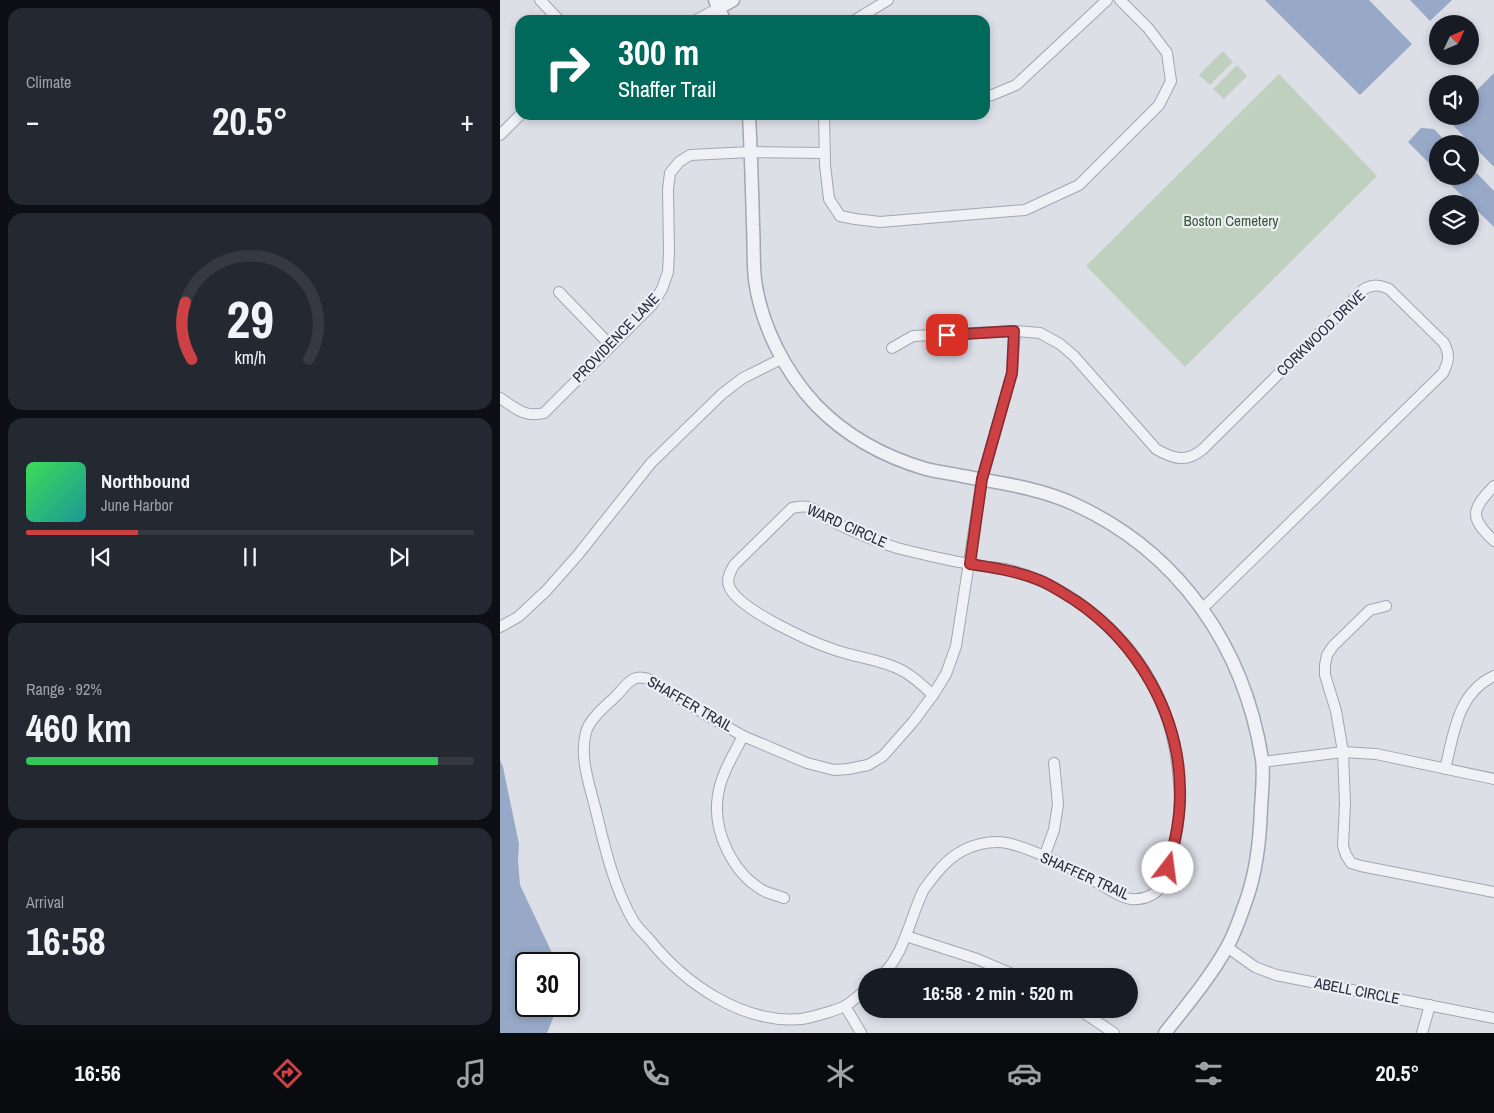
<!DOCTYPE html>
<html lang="en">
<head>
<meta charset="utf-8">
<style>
  body { margin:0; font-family:"Archivo Narrow",sans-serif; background:#242831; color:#f1f3f6; height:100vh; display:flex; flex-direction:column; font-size:19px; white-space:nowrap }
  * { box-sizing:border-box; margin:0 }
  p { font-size:16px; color:#9ea1a6 }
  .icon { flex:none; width:28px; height:28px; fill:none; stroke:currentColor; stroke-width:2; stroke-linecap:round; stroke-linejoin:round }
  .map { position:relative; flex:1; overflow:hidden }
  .drawer { display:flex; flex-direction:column; gap:8px; padding:8px; background:#0d0f14; width:500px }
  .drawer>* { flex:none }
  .guide { position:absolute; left:15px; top:15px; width:475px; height:105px; border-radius:15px; box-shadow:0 2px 8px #0003; background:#00695c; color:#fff; overflow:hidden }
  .needle { width:32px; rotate:46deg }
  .controls { position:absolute; left:929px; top:15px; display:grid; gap:10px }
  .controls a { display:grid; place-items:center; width:50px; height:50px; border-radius:50%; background:#171b24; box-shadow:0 2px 8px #0003; font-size:25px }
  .speed { position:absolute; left:15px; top:952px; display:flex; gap:10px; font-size:25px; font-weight:700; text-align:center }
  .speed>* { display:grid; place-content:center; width:65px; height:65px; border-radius:50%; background:#171b24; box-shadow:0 2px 8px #0003; line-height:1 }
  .speed .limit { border:2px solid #111; border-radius:8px; background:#fff; color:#111 }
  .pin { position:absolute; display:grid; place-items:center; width:42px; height:42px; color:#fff; margin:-21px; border-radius:10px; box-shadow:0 2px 8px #0006 }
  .me { position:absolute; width:55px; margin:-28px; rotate:15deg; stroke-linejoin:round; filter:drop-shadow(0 0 4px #0008) }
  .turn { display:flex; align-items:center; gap:18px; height:105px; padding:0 20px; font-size:22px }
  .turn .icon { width:65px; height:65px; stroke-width:2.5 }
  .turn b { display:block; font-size:35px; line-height:42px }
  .big { font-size:38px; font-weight:800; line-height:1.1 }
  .drawer .tile { flex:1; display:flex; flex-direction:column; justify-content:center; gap:8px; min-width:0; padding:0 18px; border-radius:15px; background:#242831 }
  .drawer .dial { align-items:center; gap:0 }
  .dial svg { height:130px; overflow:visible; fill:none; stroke:#363941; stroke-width:7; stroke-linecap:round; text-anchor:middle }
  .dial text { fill:#f1f3f6; stroke:none }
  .song { display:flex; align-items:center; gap:15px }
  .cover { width:60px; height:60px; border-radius:8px; background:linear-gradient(135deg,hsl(130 70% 55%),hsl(180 70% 35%)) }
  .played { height:5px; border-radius:2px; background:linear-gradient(90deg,#cd4144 25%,#363941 25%) }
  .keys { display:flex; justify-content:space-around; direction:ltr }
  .heat { display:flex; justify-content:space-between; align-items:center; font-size:28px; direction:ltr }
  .charge { height:8px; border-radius:4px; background:linear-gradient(90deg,#34c759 92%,#363941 0) }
  .trip { position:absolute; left:358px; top:968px; width:280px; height:50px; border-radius:25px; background:#171b24; box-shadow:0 2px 8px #0003; font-weight:800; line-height:50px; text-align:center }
  .dock { display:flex; height:80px; justify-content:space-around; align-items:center; background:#090b0e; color:#9ea1a6 }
  .dock .icon { width:35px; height:35px }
  .dock .selected { color:#cd4144 }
  .dock b { font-size:22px; color:#f1f3f6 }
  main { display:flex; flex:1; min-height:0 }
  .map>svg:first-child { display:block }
</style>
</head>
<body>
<main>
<section class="drawer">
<div class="tile"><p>Climate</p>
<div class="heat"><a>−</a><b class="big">20.5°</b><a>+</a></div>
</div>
<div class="tile dial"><svg viewBox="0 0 100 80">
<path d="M14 69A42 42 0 1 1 86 69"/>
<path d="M14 69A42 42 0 0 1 10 34" stroke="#cd4144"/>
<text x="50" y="56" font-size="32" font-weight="700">29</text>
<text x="50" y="72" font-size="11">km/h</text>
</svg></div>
<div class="tile">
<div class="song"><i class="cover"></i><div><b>Northbound</b><p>June Harbor</p></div></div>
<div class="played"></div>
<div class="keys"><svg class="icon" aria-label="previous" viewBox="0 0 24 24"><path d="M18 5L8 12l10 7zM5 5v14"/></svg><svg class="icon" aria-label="pause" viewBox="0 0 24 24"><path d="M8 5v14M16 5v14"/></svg><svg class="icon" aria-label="next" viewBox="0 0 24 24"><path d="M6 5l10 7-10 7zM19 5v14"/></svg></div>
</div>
<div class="tile"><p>Range · 92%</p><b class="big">460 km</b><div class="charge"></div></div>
<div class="tile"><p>Arrival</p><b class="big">16:58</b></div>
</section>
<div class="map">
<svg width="994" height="1033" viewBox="0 0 994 1033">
  <rect width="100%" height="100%" fill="#dddfe7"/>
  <g fill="#c0d0be">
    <polygon points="723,51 733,62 710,85 699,75"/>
    <polygon points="737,65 747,76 724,99 713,89"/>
    <polygon points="779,74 877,176 685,367 586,266"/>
  </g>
  <g fill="#97a9c7">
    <polygon points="765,0 869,0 912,44 860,95"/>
    <polygon points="910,0 952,0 930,21"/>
    <polygon points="994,73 994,167 947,119 950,116 970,116 970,97"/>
    <polygon points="921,128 934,129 948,144 938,144 937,171 908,142"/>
    <polygon points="970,166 994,191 994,227 942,176 970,176"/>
    <polygon points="0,760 3,767 19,844 18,860 20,885 52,953 53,964 26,964 26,1006 54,1006 53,1018 47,1033 0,1033"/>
  </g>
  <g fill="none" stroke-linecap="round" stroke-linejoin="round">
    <g stroke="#a2a6b1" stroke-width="12">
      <g id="minor">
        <polyline points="40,0 59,20"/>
        <polyline points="196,20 219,8"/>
        <polyline points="355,20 388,0"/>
        <polyline points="485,96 492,95 516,85 607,0"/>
        <polyline points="324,115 325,165 329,199 340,216 355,219 380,222 525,210 579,185 659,105 671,81 667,53 648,28 620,0"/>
        <polyline points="0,135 20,115"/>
        <polyline points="59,292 111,346"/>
        <path d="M392,348l21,-12 102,-5 25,2 20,11 14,12 82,93c17,10 31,14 47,0l161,-160c10,-5 16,-4 25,0l55,54c6,12 5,18 -1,30l-241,236"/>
        <path d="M0,398c15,10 25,20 44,15l108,-108 10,-16 6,-17 1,-21 -1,-62 2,-16 9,-11 11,-7 61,-3 74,1"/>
        <path d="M994,486c-23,24 -25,31 0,55"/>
        <polyline points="886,606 870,610 833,646 827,655 825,665 825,675 836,711 843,752 845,804 843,846 846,855 851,863 861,866 994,892"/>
        <polyline points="0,627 18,617 46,591 77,556 151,463 222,394 243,378 283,358"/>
        <path d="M243,736c-9,18 -22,38 -25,59 -6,36 15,80 48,97 6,2 12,4 18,6"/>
        <polyline points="762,762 843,752 876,754 994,779"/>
        <path d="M945,769c9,-35 12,-76 49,-93"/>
        <polyline points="544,857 554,830 558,804 554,763"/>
        <polyline points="406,936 477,959 517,976"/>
        <polyline points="727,947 755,967 776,975 994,1018"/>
        <path d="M381,976c23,-20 29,-58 42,-85 3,-5 8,-11 12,-16 16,-21 36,-33 63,-33 23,0 81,30 102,42 9,5 21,14 31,15 12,1 23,-3 31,-13 5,-7 6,-16 8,-23 8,-29 12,-60 8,-90 -2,-21 -6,-43 -14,-63 -25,-67 -86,-121 -154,-140 -13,-3 -27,-3 -40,-6 -24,-4 -49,-10 -73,-16 -22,-7 -44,-16 -65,-27 -7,-3 -13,-10 -21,-13 -6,-3 -13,-1 -19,0l-58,57c-3,6 -8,13 -5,21 8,23 82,56 106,64 20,7 42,9 62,18 14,6 25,17 36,27"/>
        <path d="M366,990c-7,5 -14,12 -21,16 -8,4 -35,12 -44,13 -59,5 -117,-36 -152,-80 -5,-5 -11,-11 -15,-17 -20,-34 -29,-73 -38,-111 -6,-25 -17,-53 -10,-79 4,-14 21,-27 31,-37 12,-13 16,-22 34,-15l52,33 40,23 64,27 27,7 14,-1 20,-4 15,-9 30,-34 20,-27 13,-21 10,-28 26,-167 30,-106 3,-42"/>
        <polyline points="345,1006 361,1033"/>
        <polyline points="578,1009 614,1033"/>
        <polyline points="922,1033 930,1005"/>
      </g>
    </g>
    <g stroke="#a2a6b1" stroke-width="15">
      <g id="tertiary">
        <polyline points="215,0 224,20"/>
        <polyline points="219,8 233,0"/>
        <path d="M249,115c2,37 3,73 4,110 1,18 0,37 2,55 6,45 30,92 61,125 30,31 69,52 110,64 11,3 24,4 36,7 38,7 77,12 112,28 105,48 170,142 188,255 2,15 0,33 -1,49 -1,31 -4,61 -14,90 -6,17 -12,36 -21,51 -17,30 -40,57 -61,84"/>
      </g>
    </g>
    <use href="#minor" stroke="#eff1f5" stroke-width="10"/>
    <use href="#tertiary" stroke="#eff1f5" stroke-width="12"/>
  </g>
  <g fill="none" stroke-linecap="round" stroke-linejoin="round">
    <g stroke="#852a2c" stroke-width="12">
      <path id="route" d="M447,335l67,-4 -2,42 -30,106 -12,85c24,4 47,7 69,16 13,5 25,14 37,21 62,42 103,113 104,188 1,27 -5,53 -12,79"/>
    </g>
    <use href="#route" stroke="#cd4144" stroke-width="9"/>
  </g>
  <g text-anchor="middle" stroke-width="4.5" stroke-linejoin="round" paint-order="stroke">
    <g font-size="15" fill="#365834" stroke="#eceef4">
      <text x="731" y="226">Boston Cemetery</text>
    </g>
    <g font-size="15" fill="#262c3d" stroke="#eceef4">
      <text transform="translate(821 333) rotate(-44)" y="5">CORKWOOD DRIVE</text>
      <text transform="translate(116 338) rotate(-46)" y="5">PROVIDENCE LANE</text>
      <text transform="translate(347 526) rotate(24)" y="5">WARD CIRCLE</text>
      <text transform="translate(190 704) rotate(30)" y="5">SHAFFER TRAIL</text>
      <text transform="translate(585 876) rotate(24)" y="5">SHAFFER TRAIL</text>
      <text transform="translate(857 991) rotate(11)" y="5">ABELL CIRCLE</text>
    </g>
  </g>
</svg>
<div class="controls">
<a><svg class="needle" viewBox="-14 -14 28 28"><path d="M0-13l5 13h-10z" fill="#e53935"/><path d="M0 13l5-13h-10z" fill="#9ea1a6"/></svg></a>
<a><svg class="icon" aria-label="sound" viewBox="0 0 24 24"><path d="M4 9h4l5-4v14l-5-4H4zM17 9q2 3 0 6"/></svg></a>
<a><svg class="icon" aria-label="search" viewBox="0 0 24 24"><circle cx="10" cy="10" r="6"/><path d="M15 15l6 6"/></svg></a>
<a><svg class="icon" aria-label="layers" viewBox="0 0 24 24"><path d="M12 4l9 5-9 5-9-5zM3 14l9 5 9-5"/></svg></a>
</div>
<div class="speed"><div class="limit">30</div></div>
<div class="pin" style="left:447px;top:335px;background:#d93025"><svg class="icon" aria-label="arrive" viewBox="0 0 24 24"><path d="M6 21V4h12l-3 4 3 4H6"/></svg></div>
<svg class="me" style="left:668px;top:868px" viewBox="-20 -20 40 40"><circle r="19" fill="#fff"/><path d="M0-13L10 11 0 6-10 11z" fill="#cd4144"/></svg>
<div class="trip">16:58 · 2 min · 520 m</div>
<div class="guide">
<div class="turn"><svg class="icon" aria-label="right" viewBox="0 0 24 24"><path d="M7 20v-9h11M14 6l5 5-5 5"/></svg><div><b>300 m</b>Shaffer Trail</div></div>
</div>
</div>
</main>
<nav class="dock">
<b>16:56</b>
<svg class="icon selected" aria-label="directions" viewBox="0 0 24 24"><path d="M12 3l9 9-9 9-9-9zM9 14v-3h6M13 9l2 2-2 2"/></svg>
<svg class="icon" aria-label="music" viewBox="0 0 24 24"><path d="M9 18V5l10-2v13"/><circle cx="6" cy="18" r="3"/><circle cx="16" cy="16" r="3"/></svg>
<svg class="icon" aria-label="phone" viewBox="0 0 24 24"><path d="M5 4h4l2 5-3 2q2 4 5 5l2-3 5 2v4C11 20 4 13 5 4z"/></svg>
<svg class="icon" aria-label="climate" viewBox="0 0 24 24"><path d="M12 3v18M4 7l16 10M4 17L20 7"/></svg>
<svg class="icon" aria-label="car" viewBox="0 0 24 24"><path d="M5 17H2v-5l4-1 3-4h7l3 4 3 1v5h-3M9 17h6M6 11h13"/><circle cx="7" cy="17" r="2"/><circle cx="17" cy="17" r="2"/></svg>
<svg class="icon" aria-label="filters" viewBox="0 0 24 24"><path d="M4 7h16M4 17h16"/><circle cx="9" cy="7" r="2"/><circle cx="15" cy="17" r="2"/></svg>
<b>20.5°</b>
</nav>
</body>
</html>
